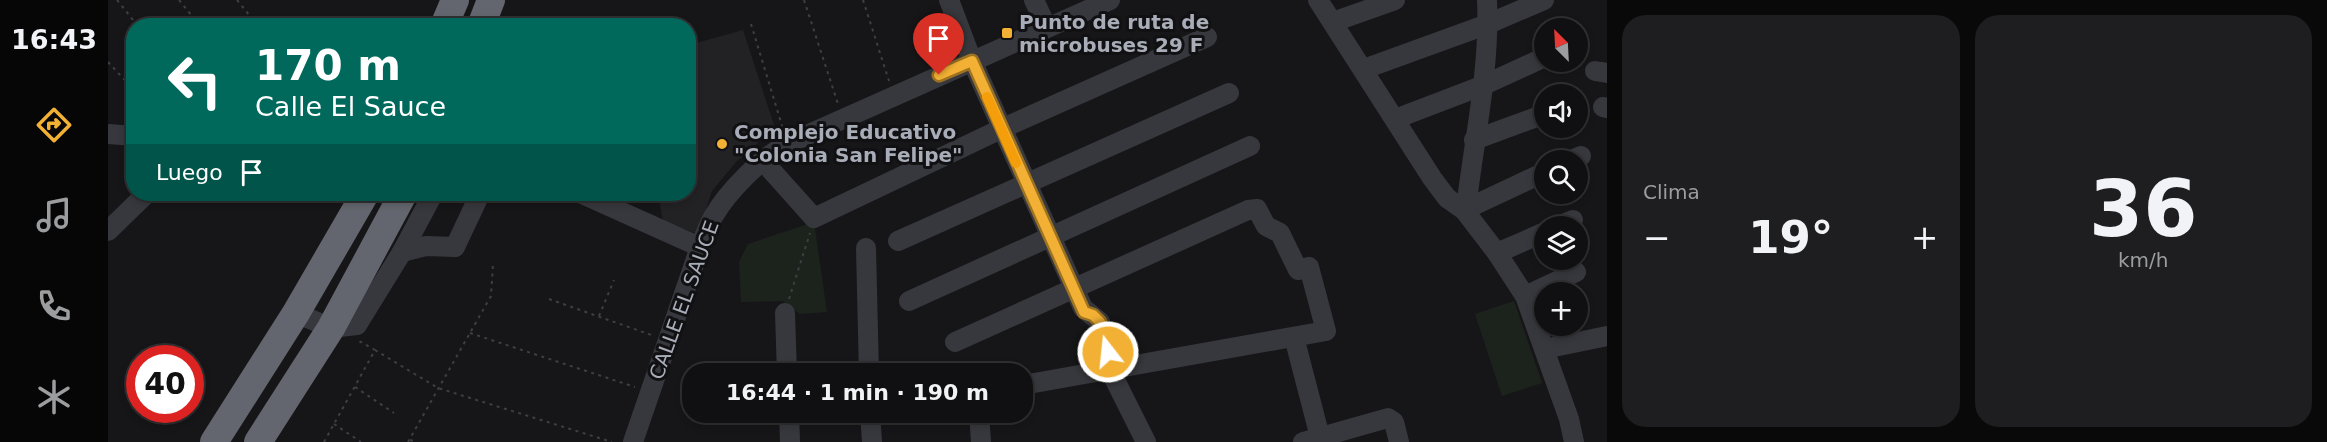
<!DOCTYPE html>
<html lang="es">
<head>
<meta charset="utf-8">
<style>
  body { margin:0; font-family:"DejaVu Sans",sans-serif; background:#1e1e20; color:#f1f3f6; height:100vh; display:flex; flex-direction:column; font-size:22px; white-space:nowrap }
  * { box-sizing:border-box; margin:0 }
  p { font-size:20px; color:#9c9d9f }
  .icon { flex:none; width:33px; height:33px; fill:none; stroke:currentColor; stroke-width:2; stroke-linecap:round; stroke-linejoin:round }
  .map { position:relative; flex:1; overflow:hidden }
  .drawer { display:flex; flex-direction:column; gap:15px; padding:15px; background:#09090a; width:720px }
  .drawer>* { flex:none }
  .top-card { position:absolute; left:18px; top:18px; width:570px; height:183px; border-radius:24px; box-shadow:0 3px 9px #0003,0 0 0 2px #303032; background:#00695c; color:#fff; overflow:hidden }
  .needle { width:39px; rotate:336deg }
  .controls { position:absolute; left:1426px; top:18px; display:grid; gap:12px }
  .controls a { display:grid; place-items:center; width:54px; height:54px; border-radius:50%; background:#101012; box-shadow:0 3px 9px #0003,0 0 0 2px #303032; font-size:30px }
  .speed { position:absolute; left:18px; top:345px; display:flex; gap:12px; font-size:30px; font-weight:700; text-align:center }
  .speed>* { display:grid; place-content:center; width:78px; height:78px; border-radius:50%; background:#101012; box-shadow:0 3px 9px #0003,0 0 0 2px #303032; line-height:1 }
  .speed .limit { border:9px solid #d22; background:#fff; color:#111 }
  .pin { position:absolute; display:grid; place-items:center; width:51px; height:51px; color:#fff; margin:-62px -26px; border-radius:50% 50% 50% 0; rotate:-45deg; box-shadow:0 0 6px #0007 }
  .pin .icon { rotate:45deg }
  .me { position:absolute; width:66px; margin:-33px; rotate:344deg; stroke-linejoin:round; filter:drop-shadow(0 0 4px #0008) }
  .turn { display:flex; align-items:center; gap:21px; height:126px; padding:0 30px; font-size:27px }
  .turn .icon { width:78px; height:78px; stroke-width:2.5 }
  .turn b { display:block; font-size:42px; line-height:51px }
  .then { display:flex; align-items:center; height:57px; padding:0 30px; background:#0003; gap:12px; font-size:22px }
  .big { font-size:45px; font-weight:800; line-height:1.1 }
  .drawer .widget { flex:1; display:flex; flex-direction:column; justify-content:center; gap:9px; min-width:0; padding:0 21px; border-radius:24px; background:#1e1e20 }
  .drawer .dial { align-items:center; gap:0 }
  .dial b { font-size:78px; line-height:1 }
  .heat { display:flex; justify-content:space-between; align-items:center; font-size:33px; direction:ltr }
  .drawer .tiles { flex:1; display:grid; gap:15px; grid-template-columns:repeat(2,1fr) }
  .trip { position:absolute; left:574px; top:363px; width:351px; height:60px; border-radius:24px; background:#101012; box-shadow:0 3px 9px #0003,0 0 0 2px #303032; font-weight:800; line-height:60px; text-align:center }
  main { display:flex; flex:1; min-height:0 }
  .dock { display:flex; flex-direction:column; width:108px; justify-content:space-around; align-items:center; background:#060607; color:#9c9d9f }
  .dock .icon { width:42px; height:42px }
  .dock .selected { color:#f2b134 }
  .dock b { font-size:27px; color:#f1f3f6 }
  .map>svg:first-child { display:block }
</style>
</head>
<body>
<main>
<nav class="dock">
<b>16:43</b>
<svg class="icon selected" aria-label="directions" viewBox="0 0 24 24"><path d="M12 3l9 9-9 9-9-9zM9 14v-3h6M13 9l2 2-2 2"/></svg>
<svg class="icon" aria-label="music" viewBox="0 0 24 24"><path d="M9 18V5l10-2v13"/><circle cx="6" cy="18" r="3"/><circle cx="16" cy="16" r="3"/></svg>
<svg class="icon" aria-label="phone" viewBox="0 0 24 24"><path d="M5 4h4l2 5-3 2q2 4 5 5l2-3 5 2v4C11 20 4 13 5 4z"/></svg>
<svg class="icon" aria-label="climate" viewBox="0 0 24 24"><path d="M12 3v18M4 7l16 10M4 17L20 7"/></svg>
</nav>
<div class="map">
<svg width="1499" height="442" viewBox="0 0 1499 442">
  <rect width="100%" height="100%" fill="#161618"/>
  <polygon fill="#222225" points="635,30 667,128 629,161 604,191 590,234 555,221 550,194 580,194 581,45"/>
  <g fill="#1c231d">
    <polygon points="706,222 719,312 692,314 675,301 633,302 631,262 640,244"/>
    <polygon points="1406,301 1434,383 1394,396 1367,314"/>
  </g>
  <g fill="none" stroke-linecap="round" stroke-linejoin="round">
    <g stroke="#3d3f44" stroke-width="2" stroke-dasharray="3 4.5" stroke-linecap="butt">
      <polyline points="9,0 30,26"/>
      <polyline points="71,0 92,26"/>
      <polyline points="129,0 150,26"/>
      <polyline points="696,0 730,104"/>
      <polyline points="755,0 781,81"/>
      <polyline points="643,24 675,129"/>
      <polyline points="0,62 26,90"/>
      <polyline points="441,299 546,336"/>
      <polyline points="681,299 702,233"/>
      <polyline points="491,316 506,280"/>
      <polyline points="362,333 527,387"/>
      <polyline points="267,350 330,388 504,442"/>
      <polyline points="247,387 286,413"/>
      <polyline points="226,424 253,442"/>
      <polyline points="302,440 309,442"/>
      <polyline points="216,442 267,350 251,341"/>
      <polyline points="300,442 383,296 385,264"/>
    </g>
    <g stroke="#37383d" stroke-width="20">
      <polyline points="841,0 864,61 975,308 992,322 1007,380 1038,442"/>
      <polyline points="926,0 939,28"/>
      <polyline points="1210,0 1324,178 1339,198 1356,210 1437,172"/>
      <path d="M1379,0c3,68 -12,134 -20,201l-3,9 33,43 28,43 44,123 5,23"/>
      <polyline points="1225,22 1287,0"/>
      <polyline points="1256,69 1380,24 1436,0"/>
      <polyline points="1487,71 1499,73"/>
      <polyline points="1495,107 1499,108"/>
      <polyline points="1287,119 1376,85 1437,57"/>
      <polyline points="0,134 26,136"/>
      <polyline points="1366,140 1437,114"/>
      <polyline points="1463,160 1473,156"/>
      <polyline points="655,161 706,218 893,129 1099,37"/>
      <polyline points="474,194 592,247"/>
      <polyline points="1450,226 1465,220"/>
      <polyline points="0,231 38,194"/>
      <polyline points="790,241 1121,93"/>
      <polyline points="347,247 372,194"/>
      <polyline points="758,248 761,374"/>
      <polyline points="294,252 318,246 347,247"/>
      <polyline points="1389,253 1437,232"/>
      <polyline points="1417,296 1468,272"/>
      <polyline points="801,301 1142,146"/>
      <polyline points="188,313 223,328 249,325 294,252 325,194"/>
      <polyline points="677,313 679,374"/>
      <polyline points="1186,337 1212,437"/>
      <polyline points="847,342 1140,210 1149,209 1158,226 1172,233 1190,270 1201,267 1218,331 915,385"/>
      <polyline points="1436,349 1499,336"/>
      <polyline points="681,412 682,442"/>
      <polyline points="762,412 764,442"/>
      <polyline points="871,412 873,442"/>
      <path d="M525,442l67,-195c4,-10 8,-21 13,-30 15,-26 48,-59 74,-73l323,-144"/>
      <polyline points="1195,442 1280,418 1286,422 1291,442"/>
    </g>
    <g stroke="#63666e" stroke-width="28">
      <polyline points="336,26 347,0"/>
      <polyline points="373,26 383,0"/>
      <polyline points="106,442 188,313 257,194"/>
      <polyline points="150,442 223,328 295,194"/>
    </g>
  </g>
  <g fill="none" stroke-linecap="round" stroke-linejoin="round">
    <g stroke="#9d7322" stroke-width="15">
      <polyline id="route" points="831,75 864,61 976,312 985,315 992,322 1000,352"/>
    </g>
    <use href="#route" stroke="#f2b134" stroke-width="10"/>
    <polyline stroke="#f59e0b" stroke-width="10" points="879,97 908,163"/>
  </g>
  <g fill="#f2b134" stroke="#111113" stroke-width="2">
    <rect x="893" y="27" width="12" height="12" rx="3"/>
    <circle cx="614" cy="144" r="6"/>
  </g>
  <g text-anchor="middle" stroke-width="6" stroke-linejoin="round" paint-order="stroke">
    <g font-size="20" font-weight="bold" fill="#a8adb8" stroke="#111113" text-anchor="start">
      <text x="911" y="29">Punto de ruta de<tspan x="911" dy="23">microbuses 29 F</tspan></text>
      <text x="626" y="139">Complejo Educativo<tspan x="626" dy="23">"Colonia San Felipe"</tspan></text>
    </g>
    <g font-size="20" fill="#a8adb8" stroke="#111113">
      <text transform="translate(576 300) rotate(-70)" y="7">CALLE EL SAUCE</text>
    </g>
  </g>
</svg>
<div class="controls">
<a><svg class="needle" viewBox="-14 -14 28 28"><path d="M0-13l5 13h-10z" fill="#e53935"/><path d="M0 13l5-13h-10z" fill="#9c9d9f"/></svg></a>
<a><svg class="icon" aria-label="sound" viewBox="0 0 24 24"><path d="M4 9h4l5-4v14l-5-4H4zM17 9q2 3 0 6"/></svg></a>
<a><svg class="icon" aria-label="search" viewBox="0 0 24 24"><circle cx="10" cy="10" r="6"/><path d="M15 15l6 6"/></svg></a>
<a><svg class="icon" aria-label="layers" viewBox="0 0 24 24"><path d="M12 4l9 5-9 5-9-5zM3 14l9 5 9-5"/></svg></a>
<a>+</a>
</div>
<div class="speed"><div class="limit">40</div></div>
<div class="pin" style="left:831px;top:75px;background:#d93025"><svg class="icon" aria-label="arrive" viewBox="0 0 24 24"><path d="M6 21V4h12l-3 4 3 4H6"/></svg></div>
<svg class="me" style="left:1000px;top:352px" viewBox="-20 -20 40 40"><circle r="17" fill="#f2b134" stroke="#fff" stroke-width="3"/><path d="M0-11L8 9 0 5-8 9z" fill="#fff"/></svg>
<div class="trip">16:44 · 1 min · 190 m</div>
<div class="top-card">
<div class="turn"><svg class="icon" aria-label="left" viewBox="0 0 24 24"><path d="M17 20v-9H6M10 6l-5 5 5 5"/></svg><div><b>170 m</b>Calle El Sauce</div></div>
<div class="then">Luego<svg class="icon" aria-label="arrive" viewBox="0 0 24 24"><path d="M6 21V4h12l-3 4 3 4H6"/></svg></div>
</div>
</div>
<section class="drawer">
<div class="tiles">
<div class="widget"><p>Clima</p>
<div class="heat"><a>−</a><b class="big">19°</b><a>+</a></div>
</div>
<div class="widget dial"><b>36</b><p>km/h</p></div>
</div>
</section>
</main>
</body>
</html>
